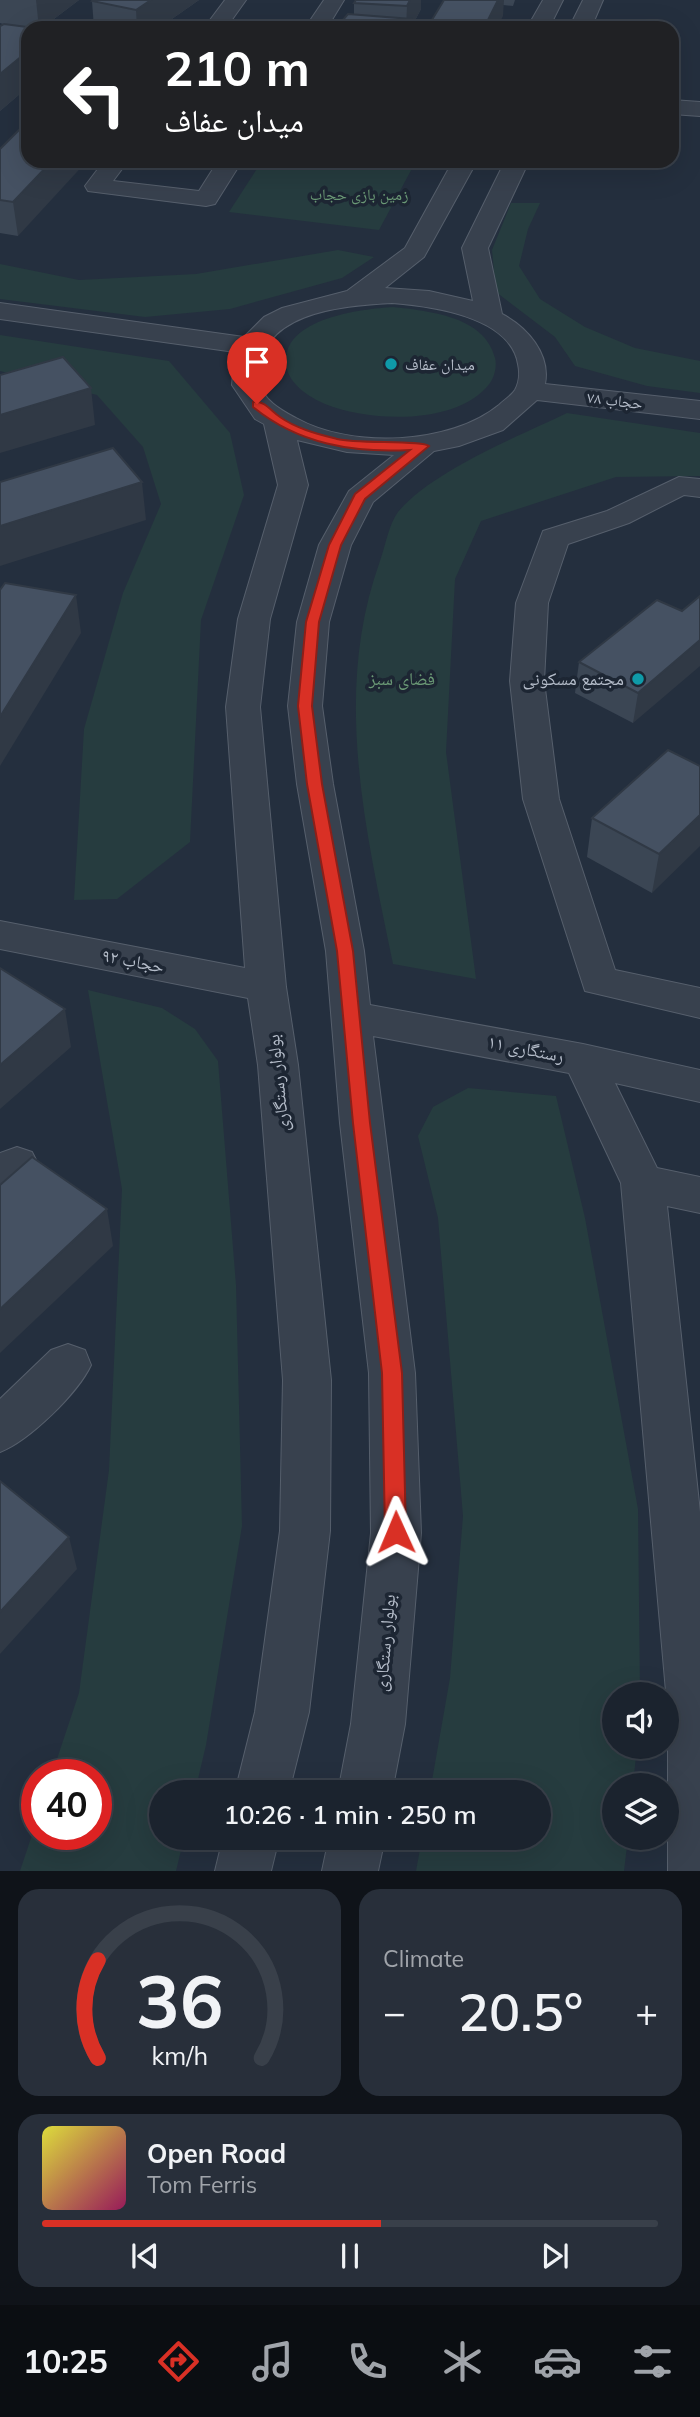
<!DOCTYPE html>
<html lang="en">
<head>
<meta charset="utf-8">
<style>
  body { margin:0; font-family:Mulish,"Noto Naskh Arabic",sans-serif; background:#282f3a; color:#f1f3f6; height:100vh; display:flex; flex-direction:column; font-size:26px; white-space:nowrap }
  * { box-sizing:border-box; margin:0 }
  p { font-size:23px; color:#a0a4aa }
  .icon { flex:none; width:38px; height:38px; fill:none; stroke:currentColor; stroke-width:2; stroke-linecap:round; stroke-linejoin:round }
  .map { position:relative; height:1871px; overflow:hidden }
  .panel { display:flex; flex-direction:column; gap:18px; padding:18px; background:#0f1319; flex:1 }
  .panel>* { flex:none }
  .banner { position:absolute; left:21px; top:21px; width:658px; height:147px; border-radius:21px; box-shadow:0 7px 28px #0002,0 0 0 2px #39404a; background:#202124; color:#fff; overflow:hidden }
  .controls { position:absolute; left:602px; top:1682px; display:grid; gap:14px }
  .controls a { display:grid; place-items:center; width:77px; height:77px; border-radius:50%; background:#1b232e; box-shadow:0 7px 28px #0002,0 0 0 2px #39404a; font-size:35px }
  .speed { position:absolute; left:21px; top:1759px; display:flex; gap:14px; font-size:35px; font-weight:700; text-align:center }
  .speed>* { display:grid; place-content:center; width:91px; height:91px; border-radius:50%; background:#1b232e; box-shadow:0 7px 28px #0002,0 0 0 2px #39404a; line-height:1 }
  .speed .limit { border:10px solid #d22; background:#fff; color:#111 }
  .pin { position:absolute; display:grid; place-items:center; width:60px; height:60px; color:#fff; margin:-72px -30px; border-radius:50% 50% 50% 0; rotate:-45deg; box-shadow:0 0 7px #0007 }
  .pin .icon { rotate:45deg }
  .me { position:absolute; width:77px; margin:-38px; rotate:359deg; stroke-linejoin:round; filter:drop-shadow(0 0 5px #0008) }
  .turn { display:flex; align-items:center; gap:24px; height:147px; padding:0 28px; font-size:32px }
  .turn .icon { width:91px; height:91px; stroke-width:2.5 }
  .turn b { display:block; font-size:49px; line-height:60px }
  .big { font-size:52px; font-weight:600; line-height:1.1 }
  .panel .tile { flex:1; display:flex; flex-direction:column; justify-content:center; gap:10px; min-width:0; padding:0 24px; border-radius:21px; background:#282f3a }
  .panel .dial { align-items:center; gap:0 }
  .dial svg { height:182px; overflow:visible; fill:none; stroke:#39404a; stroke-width:7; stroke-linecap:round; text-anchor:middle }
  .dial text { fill:#f1f3f6; stroke:none }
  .song { display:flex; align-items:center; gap:21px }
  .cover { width:84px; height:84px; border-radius:10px; background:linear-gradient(135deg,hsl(60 70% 55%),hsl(330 70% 35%)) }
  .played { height:7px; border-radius:4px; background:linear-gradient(90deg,#d93025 55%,#39404a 55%) }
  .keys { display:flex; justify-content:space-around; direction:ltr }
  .heat { display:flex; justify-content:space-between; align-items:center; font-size:38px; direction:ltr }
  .panel .tiles { flex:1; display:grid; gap:18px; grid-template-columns:1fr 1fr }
  .tile:last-child { grid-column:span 2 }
  .trip { position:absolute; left:149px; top:1780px; width:402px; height:70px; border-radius:35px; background:#1b232e; box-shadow:0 7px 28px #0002,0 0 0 2px #39404a; font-weight:600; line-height:70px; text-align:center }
  .dock { display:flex; height:112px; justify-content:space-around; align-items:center; background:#0b0e12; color:#a0a4aa }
  .dock .icon { width:49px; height:49px }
  .dock .current { color:#d93025 }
  .dock b { font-size:32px; color:#f1f3f6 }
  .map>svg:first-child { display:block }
</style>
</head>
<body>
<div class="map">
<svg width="700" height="1871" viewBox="0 0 700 1871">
  <rect width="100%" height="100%" fill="#242f3e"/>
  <g fill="#263c3f">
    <polygon points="262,161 416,161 379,230 229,212"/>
    <polygon points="511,203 540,203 528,229 519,266 540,299 585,327 635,348 700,361 700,393 647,386 575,366 555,337 496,292 492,250"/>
    <polygon points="338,250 374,257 342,278 230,309 145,317 0,299 0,264 79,280 196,274"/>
    <path d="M393,307c35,4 92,9 102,51 2,7 0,18 -5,25 -32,43 -121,39 -165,21 -16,-7 -37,-20 -39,-40 -4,-46 76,-55 107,-57z"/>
    <polygon points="0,335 169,361 230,433 244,495 201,620 190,842 117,899 74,900 84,729 123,593 161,504 143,447 97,395 0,371"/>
    <path d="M567,413l133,20v43l-84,1 -135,44 -26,58 -9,173 30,227 -83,-15c-27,-133 -61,-270 -13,-403 5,-14 9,-37 18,-49 34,-41 121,-76 169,-99z"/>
    <polygon points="88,990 162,1008 195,1029 218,1061 236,1285 242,1526 206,1745 195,1792 161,1792 161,1838 184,1838 176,1871 20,1871 37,1820 37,1834 96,1834 96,1774 52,1774 79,1693 109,1470 122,1189"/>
    <polygon points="468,1088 556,1096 585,1218 638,1509 640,1694 614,1694 614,1746 637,1747 633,1785 614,1785 614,1838 628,1838 624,1871 416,1871 422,1838 539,1838 539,1792 430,1792 450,1678 463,1516 438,1218 418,1136 433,1107"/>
  </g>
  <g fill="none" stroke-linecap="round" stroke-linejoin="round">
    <g stroke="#565f6c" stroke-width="2">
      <g id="minor">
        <polygon points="225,0 246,0 226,28 204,28"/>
        <polygon points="324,0 344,0 327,28 305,28"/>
        <polygon points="543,0 563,0 549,28 527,28"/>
        <polygon points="583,0 603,0 591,28 569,28"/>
        <polygon points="672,100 700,102 700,116 672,114"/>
        <polygon points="104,161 128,161 113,181 199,191 218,161 242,161 215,204 206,206 88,191 85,186"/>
        <path d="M453,161h24l-53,96 -39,31 44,3 44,10 -11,-53 43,-87h24l-41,87 14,66c25,13 49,40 43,70l155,17v18l-163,-19 -34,30 -44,16 -25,5 -61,51 -22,43 -22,77 -7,84 11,78 31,167 6,54 213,39 117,26v32l-85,-19 42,85 43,9v36l-33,-7 33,306v359h-32v-157l-47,-531 -52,-110 -196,-37 42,337 6,160 -16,191 -13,68h-54l13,-68 20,-191 -2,-160 -29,-250 -14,-172 -29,-167 -9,-78 9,-84 22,-77 30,-54 45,-36 -47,-3 -50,-12 11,45 -38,134 -10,88 26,280 12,78 33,315 -1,151 -21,181 -20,80h-54l20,-80 25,-181 3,-151 -25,-315 -10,-67 -248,-49v-28l245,47 -19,-261 12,-88 40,-134 -14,-61 -9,-5 -23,-34 3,-33 -235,-33v-16l244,34 20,-20 18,-9 65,-17 58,-43zM392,303c38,3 118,13 126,61 2,9 1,19 -3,26 -4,6 -11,10 -16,15 -49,40 -148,44 -203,13 -13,-7 -34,-18 -36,-35 -7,-71 81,-77 132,-80z"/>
        <polygon points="679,477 700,479 700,497 684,495 629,523 568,544 548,603 544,681 559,799 615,970 700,988 700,1018 585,991 523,799 510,681 516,603 543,531 607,511"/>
        <path d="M17,1147l15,5 6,12c-8,17 -20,27 -38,34v-45z"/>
        <path d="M68,1344l17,6 6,15c-13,28 -62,76 -91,87v-53l51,-49z"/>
        <polygon points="223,1838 279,1838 271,1871 215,1871"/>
        <polygon points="329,1838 385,1838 378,1871 322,1871"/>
      </g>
    </g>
    <use href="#minor" fill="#38414e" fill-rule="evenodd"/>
  </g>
  <g fill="#3b4654">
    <polygon points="0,0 79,0 42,28 28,28 28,87 0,111 3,24 0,23"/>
    <polygon points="93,0 199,0 159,28 94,28 92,1"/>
    <polygon points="421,0 421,9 411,28 336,28 354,15 354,3"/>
    <polygon points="444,0 515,0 513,6 503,5 503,16"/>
    <polygon points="28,121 18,236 0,233 0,149"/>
    <polygon points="682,611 633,723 575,693 579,662"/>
    <polygon points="700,766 652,893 587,857 592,818"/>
  </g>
  <g fill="#303945">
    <polygon points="36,0 79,0 42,28 39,28"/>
    <polygon points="151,0 199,0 159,28 137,28 136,10"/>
    <polygon points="410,0 421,0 421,9 411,28 406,28 407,6"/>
    <polygon points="498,0 504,0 503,16 497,28 484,28"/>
    <polygon points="28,51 28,87 0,111 0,74"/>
    <polygon points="52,161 87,161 18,236 13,202"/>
    <polygon points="91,388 95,425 0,453 0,415"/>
    <polygon points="142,482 146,520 0,566 0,526"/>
    <polygon points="76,595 81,633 0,766 0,717"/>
    <polygon points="700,640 700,666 633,723 638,693"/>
    <polygon points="700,815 700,846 652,893 659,854"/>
    <polygon points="65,1009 71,1047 0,1109 0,1065"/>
    <polygon points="107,1209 113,1246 0,1353 0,1309"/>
    <polygon points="69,1537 77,1569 0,1654 0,1612"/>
  </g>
  <g fill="#455162" stroke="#303945" stroke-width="2">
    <polygon points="93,0 151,0 136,10 92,1"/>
    <polygon points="356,0 410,0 407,6 354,3"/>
    <polygon points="444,0 498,0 484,28 427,28"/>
    <polygon points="348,14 411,19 407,28 336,28"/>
    <polygon points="4,24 35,28 28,28 28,51 0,74 0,26"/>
    <polygon points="28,121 28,161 52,161 13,202 0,200 0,149"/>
    <polygon points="63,357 91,388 0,415 0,375"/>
    <polygon points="113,448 142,482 0,526 0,482"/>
    <polygon points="5,583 76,595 0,717 0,590"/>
    <polygon points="700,596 700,640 638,693 579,662 657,600 682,611"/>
    <polygon points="668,750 700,766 700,815 659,854 592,818"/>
    <polygon points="0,968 65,1009 0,1065"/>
    <polygon points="32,1157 107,1209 0,1309 0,1185"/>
    <polygon points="0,1481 69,1537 0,1612"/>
  </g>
  <path fill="#d93025" stroke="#8d1f18" stroke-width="2" d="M253,402c11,-2 18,9 27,15 17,12 38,17 57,22 19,5 85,1 92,7l-64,53 -24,46 -22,77 -7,84 10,78 31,167 17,172 32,250 4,159 -3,7 -7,3 -8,-3 -3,-7 -3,-159 -29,-250 -16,-172 -30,-167 -9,-78 8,-84 23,-77 26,-51 55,-44c-57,3 -112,-6 -157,-43z"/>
  <g fill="#0f9aa8" stroke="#1d2633" stroke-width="2.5">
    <circle cx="391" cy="364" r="7"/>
    <circle cx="638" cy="679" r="7"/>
  </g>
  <g text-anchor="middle" stroke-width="7" stroke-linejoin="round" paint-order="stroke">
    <g font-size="16" fill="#6b9a76" stroke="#1d2633">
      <text x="359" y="200">زمین بازی حجاب</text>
    </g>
    <g font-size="16" fill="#b4bcc9" stroke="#1d2633" text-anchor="start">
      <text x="405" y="370">میدان عفاف</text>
    </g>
    <g font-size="16" fill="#b4bcc9" stroke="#1d2633">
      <text transform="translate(615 400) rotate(7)" y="6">حجاب ۷۸</text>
    </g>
    <g font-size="18" fill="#6b9a76" stroke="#1d2633">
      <text x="402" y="685">فضای سبز</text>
    </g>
    <g font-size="18" fill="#b4bcc9" stroke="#1d2633" text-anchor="end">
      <text x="624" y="685">مجتمع مسکونی</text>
    </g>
    <g font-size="18" fill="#b4bcc9" stroke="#1d2633">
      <text transform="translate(133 961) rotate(11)" y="6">حجاب ۹۲</text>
      <text transform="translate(526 1049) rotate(11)" y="6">رستگاری ۱۱</text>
      <text transform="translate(278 1083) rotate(-96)" y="6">بولوار رستگاری</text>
      <text transform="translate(385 1643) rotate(-85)" y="6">بولوار رستگاری</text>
    </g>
  </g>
</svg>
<div class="controls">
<a><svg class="icon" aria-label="sound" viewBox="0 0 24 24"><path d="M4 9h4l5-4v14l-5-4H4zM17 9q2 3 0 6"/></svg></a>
<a><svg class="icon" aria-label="layers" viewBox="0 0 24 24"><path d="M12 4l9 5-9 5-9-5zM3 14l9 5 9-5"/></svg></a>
</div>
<div class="speed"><div class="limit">40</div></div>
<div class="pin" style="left:257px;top:404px;background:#d93025"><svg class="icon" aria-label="arrive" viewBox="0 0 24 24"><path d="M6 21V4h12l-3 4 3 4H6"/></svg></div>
<svg class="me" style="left:396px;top:1532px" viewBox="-20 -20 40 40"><path d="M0-17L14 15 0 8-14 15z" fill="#d93025" stroke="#fff" stroke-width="4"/></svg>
<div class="trip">10:26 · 1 min · 250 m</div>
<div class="banner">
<div class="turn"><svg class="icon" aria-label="left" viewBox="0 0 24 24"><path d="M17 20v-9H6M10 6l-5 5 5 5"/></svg><div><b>210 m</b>میدان عفاف</div></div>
</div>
</div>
<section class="panel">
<div class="tiles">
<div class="tile dial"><svg viewBox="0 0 100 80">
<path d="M14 69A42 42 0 1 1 86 69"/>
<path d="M14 69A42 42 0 0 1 14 26" stroke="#d93025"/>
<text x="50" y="56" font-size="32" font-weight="700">36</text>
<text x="50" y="72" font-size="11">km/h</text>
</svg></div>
<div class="tile"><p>Climate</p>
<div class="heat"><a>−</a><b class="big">20.5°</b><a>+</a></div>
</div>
<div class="tile">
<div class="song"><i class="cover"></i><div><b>Open Road</b><p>Tom Ferris</p></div></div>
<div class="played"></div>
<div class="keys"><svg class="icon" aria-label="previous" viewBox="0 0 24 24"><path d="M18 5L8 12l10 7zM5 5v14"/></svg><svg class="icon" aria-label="pause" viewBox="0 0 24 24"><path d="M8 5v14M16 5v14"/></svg><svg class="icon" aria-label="next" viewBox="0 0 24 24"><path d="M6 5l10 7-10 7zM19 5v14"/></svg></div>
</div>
</div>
</section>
<nav class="dock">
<b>10:25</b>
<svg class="icon current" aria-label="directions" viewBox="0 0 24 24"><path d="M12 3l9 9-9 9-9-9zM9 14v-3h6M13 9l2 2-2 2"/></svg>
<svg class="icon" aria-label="music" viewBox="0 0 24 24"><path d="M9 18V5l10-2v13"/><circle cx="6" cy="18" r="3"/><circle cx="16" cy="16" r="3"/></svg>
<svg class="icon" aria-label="phone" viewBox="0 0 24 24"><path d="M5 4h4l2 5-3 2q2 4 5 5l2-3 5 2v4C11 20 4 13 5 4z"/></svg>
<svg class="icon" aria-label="climate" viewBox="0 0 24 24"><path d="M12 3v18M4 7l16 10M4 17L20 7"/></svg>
<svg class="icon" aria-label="car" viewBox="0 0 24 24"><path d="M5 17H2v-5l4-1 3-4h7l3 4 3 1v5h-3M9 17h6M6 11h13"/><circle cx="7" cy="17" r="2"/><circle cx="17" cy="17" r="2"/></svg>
<svg class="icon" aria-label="filters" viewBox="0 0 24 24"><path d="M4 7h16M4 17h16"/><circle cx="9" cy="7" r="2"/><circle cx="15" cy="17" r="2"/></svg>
</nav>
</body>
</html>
